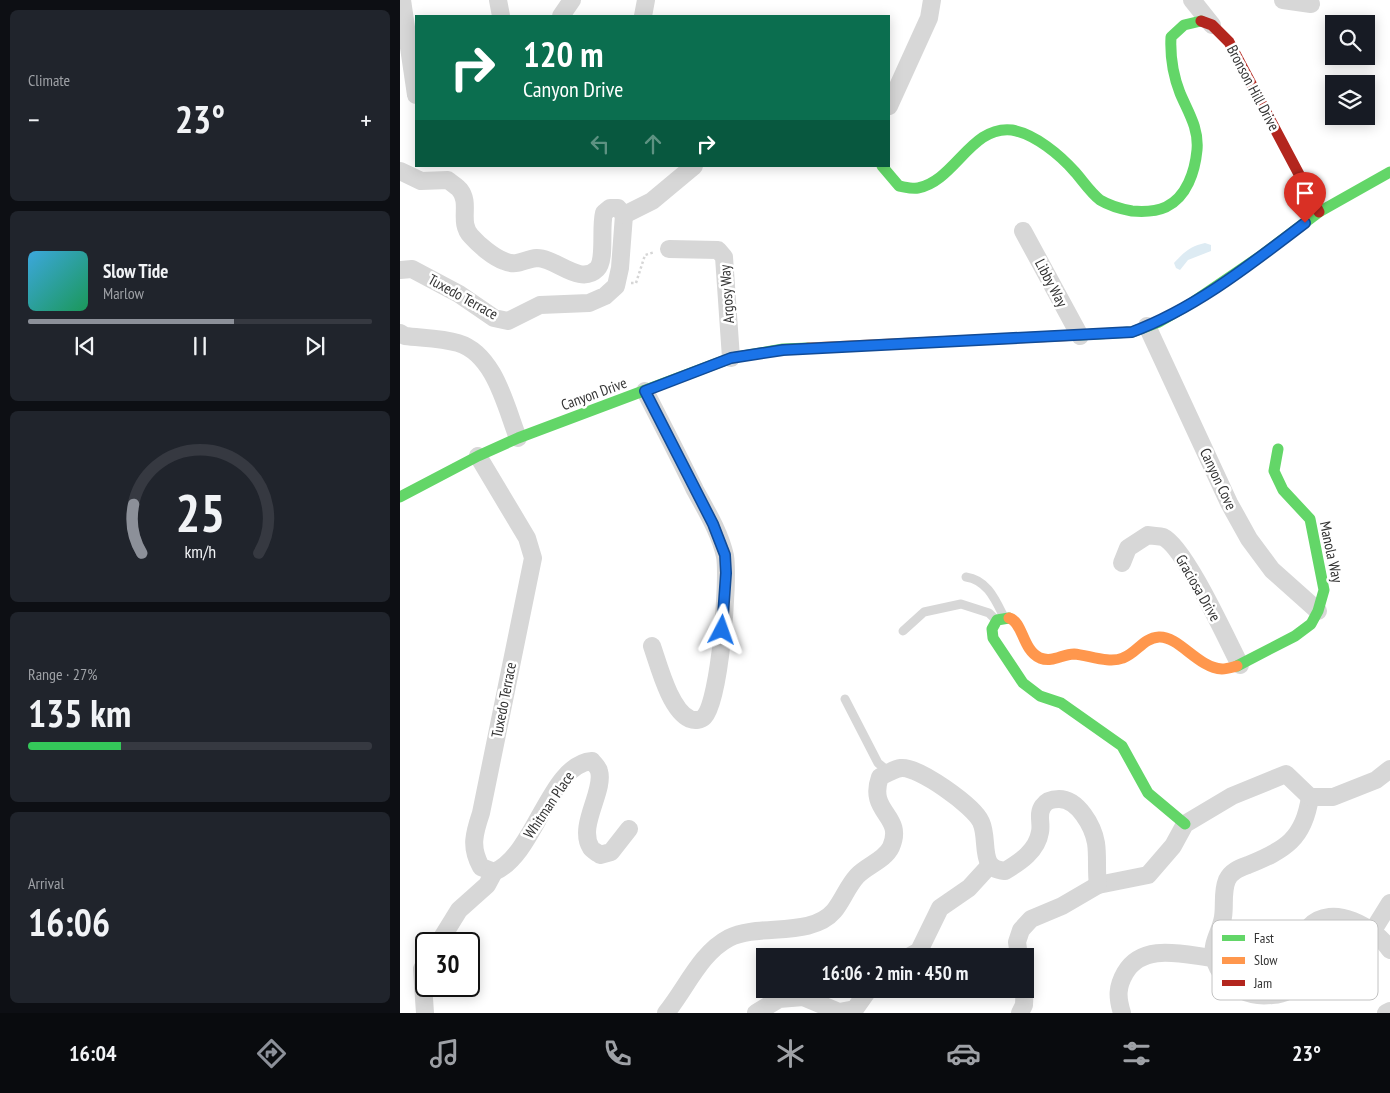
<!DOCTYPE html>
<html lang="en">
<head>
<meta charset="utf-8">
<style>
  body { margin:0; font-family:"PT Sans Narrow",sans-serif; background:#20242c; color:#f1f3f6; height:100vh; display:flex; flex-direction:column; font-size:19px; white-space:nowrap }
  * { box-sizing:border-box; margin:0 }
  p { font-size:16px; color:#9ea1a6 }
  .icon { flex:none; width:28px; height:28px; fill:none; stroke:currentColor; stroke-width:2; stroke-linecap:round; stroke-linejoin:round }
  .map { position:relative; flex:1; overflow:hidden }
  .drawer { display:flex; flex-direction:column; gap:10px; padding:10px; background:#0d0f14; width:400px }
  .drawer>* { flex:none }
  .banner { position:absolute; left:15px; top:15px; width:475px; height:152px; border-radius:0px; box-shadow:0 2px 12px #0003; background:#0b6e4f; color:#fff; overflow:hidden }
  .controls { position:absolute; left:925px; top:15px; display:grid; gap:10px }
  .controls a { display:grid; place-items:center; width:50px; height:50px; border-radius:0px; background:#171b24; box-shadow:0 2px 12px #0003; font-size:25px }
  .speed { position:absolute; left:15px; top:932px; display:flex; gap:10px; font-size:25px; font-weight:700; text-align:center }
  .speed>* { display:grid; place-content:center; width:65px; height:65px; border-radius:50%; background:#171b24; box-shadow:0 2px 12px #0003; line-height:1 }
  .speed .limit { border:2px solid #111; border-radius:8px; background:#fff; color:#111 }
  .pin { position:absolute; display:grid; place-items:center; width:42px; height:42px; color:#fff; margin:-51px -21px; border-radius:50% 50% 50% 0; rotate:-45deg; box-shadow:0 0 5px #0007 }
  .pin .icon { rotate:45deg }
  .me { position:absolute; width:55px; margin:-28px; rotate:4deg; stroke-linejoin:round; filter:drop-shadow(0 0 4px #0008) }
  .turn { display:flex; align-items:center; gap:18px; height:105px; padding:0 25px; font-size:22px }
  .turn .icon { width:65px; height:65px; stroke-width:2.5 }
  .turn b { display:block; font-size:35px; line-height:42px }
  .lanes { display:flex; align-items:center; height:48px; padding:0 25px; background:#0003; justify-content:center; gap:25px; direction:ltr }
  .lanes .off { opacity:.35 }
  .big { font-size:38px; font-weight:800; line-height:1.1 }
  .drawer .tile { flex:1; display:flex; flex-direction:column; justify-content:center; gap:8px; min-width:0; padding:0 18px; border-radius:8px; background:#20242c }
  .drawer .dial { align-items:center; gap:0 }
  .dial svg { height:130px; overflow:visible; fill:none; stroke:#363941; stroke-width:7; stroke-linecap:round; text-anchor:middle }
  .dial text { fill:#f1f3f6; stroke:none }
  .song { display:flex; align-items:center; gap:15px }
  .cover { width:60px; height:60px; border-radius:8px; background:linear-gradient(135deg,hsl(200 70% 55%),hsl(150 70% 35%)) }
  .played { height:5px; border-radius:2px; background:linear-gradient(90deg,#8c9099 60%,#363941 60%) }
  .keys { display:flex; justify-content:space-around; direction:ltr }
  .heat { display:flex; justify-content:space-between; align-items:center; font-size:28px; direction:ltr }
  .charge { height:8px; border-radius:4px; background:linear-gradient(90deg,#34c759 27%,#363941 0) }
  .trip { position:absolute; left:356px; top:948px; width:278px; height:50px; border-radius:0px; background:#171b24; box-shadow:0 2px 12px #0003; font-weight:800; line-height:50px; text-align:center }
  .dock { display:flex; height:80px; justify-content:space-around; align-items:center; background:#090b0e; color:#9ea1a6 }
  .dock .icon { width:35px; height:35px }
  .dock .active { color:#8c9099 }
  .dock b { font-size:22px; color:#f1f3f6 }
  main { display:flex; flex:1; min-height:0 }
  .map>svg:first-child { display:block }
</style>
</head>
<body>
<main>
<section class="drawer">
<div class="tile"><p>Climate</p>
<div class="heat"><a>−</a><b class="big">23°</b><a>+</a></div>
</div>
<div class="tile">
<div class="song"><i class="cover"></i><div><b>Slow Tide</b><p>Marlow</p></div></div>
<div class="played"></div>
<div class="keys"><svg class="icon" aria-label="previous" viewBox="0 0 24 24"><path d="M18 5L8 12l10 7zM5 5v14"/></svg><svg class="icon" aria-label="pause" viewBox="0 0 24 24"><path d="M8 5v14M16 5v14"/></svg><svg class="icon" aria-label="next" viewBox="0 0 24 24"><path d="M6 5l10 7-10 7zM19 5v14"/></svg></div>
</div>
<div class="tile dial"><svg viewBox="0 0 100 80">
<path d="M14 69A42 42 0 1 1 86 69"/>
<path d="M14 69A42 42 0 0 1 9 39" stroke="#8c9099"/>
<text x="50" y="56" font-size="32" font-weight="700">25</text>
<text x="50" y="72" font-size="11">km/h</text>
</svg></div>
<div class="tile"><p>Range · 27%</p><b class="big">135 km</b><div class="charge"></div></div>
<div class="tile"><p>Arrival</p><b class="big">16:06</b></div>
</section>
<div class="map">
<svg width="990" height="1013" viewBox="0 0 990 1013">
  <rect width="100%" height="100%" fill="#fff"/>
  <path fill="#ddebf3" d="M805,243l6,2v6l-23,9 -8,10 -4,-2 -2,-5c10,-11 17,-17 31,-20z"/>
  <g fill="none" stroke-linecap="round" stroke-linejoin="round">
    <polyline stroke="#d6d6d6" stroke-width="2.5" stroke-dasharray="2.5 2.5" stroke-linecap="butt" points="231,283 236,283 245,255 255,252"/>
    <g stroke="#d7d7d7" stroke-width="9">
      <path d="M566,577c21,3 29,22 38,40"/>
      <polyline points="503,631 524,612 561,604 589,613 595,619"/>
      <polyline points="445,699 478,763 489,772"/>
    </g>
    <g stroke="#d7d7d7" stroke-width="18">
      <polyline points="2,0 16,95"/>
      <polyline points="98,0 101,16"/>
      <polyline points="792,0 812,25"/>
      <polyline points="883,0 911,4"/>
      <polyline points="161,16 172,0"/>
      <polyline points="243,16 246,0"/>
      <polyline points="489,106 529,18 532,0"/>
      <path d="M0,171l21,10 27,-1c3,3 9,6 12,10 11,14 -2,32 11,46 8,9 22,21 33,25 14,6 20,-2 33,-3 19,0 43,28 60,11 9,-9 3,-41 7,-56l6,-5h8l6,7 -4,53 -4,18 -11,10 -16,7 -49,2 -32,16 -14,-3 -35,-24 -47,-25 -12,1"/>
      <polyline points="224,215 252,201 294,166"/>
      <polyline points="623,231 680,336"/>
      <polyline points="269,249 318,250 324,257 331,358"/>
      <polyline points="747,326 829,503 849,539 872,570 918,611"/>
      <path d="M0,333l5,3c17,2 37,2 53,7 37,11 48,65 60,95"/>
      <path d="M245,391c17,33 34,66 50,99 11,20 25,43 30,66 4,23 -5,145 -21,161 -3,3 -9,4 -14,2 -20,-9 -31,-53 -38,-73"/>
      <path d="M78,456l49,82 6,20 -52,255c-7,21 -11,34 0,54l13,5c42,-18 55,-108 98,-111 2,3 6,6 7,10 6,20 -22,55 -8,77 1,2 7,5 9,7l11,-3 18,-23"/>
      <path d="M722,563l6,-15 20,-13c4,1 11,1 15,2 22,10 64,103 77,128"/>
      <path d="M910,797c-6,42 -25,53 -62,68 -8,3 -17,6 -21,15 -5,12 -2,25 -4,37 -2,14 -12,26 -9,40 4,17 15,26 29,34 8,4 20,5 29,4 46,-4 17,-46 37,-68 23,-25 67,1 81,23"/>
      <polyline points="972,932 990,903"/>
      <polyline points="38,944 59,910 87,885 94,872"/>
      <polyline points="510,956 519,951 540,908 569,888 590,865"/>
      <polyline points="619,956 617,942 621,930 631,919 662,906 698,885 748,875 773,846 785,824 832,796 886,774 910,797 933,797 976,780 990,769"/>
      <polyline points="25,1013 22,969 26,962"/>
      <path d="M266,1013c20,-24 34,-60 63,-75 30,-15 82,0 105,-27 9,-11 13,-24 23,-35 9,-10 28,-16 34,-29 14,-32 -24,-34 -11,-70 6,-3 14,-8 21,-9 17,-2 73,38 80,54 6,13 2,30 8,41 4,6 9,7 16,8 15,-9 32,-20 35,-39 2,-9 -3,-18 3,-26 4,-6 9,-7 16,-7 19,0 34,27 37,44 2,13 0,28 2,42"/>
      <polyline points="356,1013 379,999 403,997 439,1012 455,1009 469,989"/>
      <polyline points="620,1013 624,1005 625,983"/>
      <path d="M722,1013c-5,-16 -5,-26 3,-40 18,-31 59,-18 89,-15"/>
      <polyline points="986,1013 990,1011"/>
    </g>
    <g stroke="#63d668" stroke-width="11">
      <path d="M482,166l17,20c6,1 13,3 19,2 37,-7 53,-63 94,-58 23,4 48,25 63,42 8,9 15,20 25,28 10,6 21,9 32,11 12,1 23,1 34,-4 21,-10 29,-36 31,-57 2,-22 -9,-38 -17,-57 -7,-18 -10,-37 -9,-56l13,-12 17,-4"/>
      <polyline points="679,335 732,332 759,322 790,304 862,255 919,212 990,172"/>
      <polyline points="0,497 78,456 118,438 331,358 383,349 408,348"/>
      <polyline points="609,618 597,620 592,629 593,638 623,683 640,696 661,703 722,746 748,793 785,824"/>
      <polyline points="837,666 895,636 911,624 918,611 924,590 910,519 883,490 874,471 878,449"/>
    </g>
    <g stroke="#ff974d" stroke-width="11">
      <polyline points="408,348 679,335"/>
      <path d="M609,618c14,3 13,32 31,40 13,5 22,-4 34,-4 14,1 35,10 49,4 14,-5 20,-20 36,-21 20,-1 39,31 63,32 5,0 11,-2 15,-3"/>
    </g>
    <polyline stroke="#b3261e" stroke-width="11" points="801,21 812,25 829,42 919,212"/>
  </g>
  <g fill="none" stroke-linecap="round" stroke-linejoin="round">
    <g stroke="#114b97" stroke-width="12">
      <path id="route" d="M322,630l4,-57 -1,-18 -12,-31 -68,-133 86,-33 52,-8 349,-18c64,-24 119,-68 173,-109"/>
    </g>
    <use href="#route" stroke="#1a73e8" stroke-width="9"/>
  </g>
  <g text-anchor="middle" stroke-width="5" stroke-linejoin="round" paint-order="stroke">
    <g font-size="15" fill="#333" stroke="#fff">
      <text transform="translate(853 88) rotate(62)" y="5">Bronson Hill Drive</text>
      <text transform="translate(651 283) rotate(62)" y="5">Libby Way</text>
      <text transform="translate(327 294) rotate(-94)" y="5">Argosy Way</text>
      <text transform="translate(63 297) rotate(29)" y="5">Tuxedo Terrace</text>
      <text transform="translate(194 394) rotate(-20)" y="5">Canyon Drive</text>
      <text transform="translate(818 479) rotate(65)" y="5">Canyon Cove</text>
      <text transform="translate(931 552) rotate(78)" y="5">Manola Way</text>
      <text transform="translate(798 588) rotate(60)" y="5">Graciosa Drive</text>
      <text transform="translate(104 700) rotate(-79)" y="5">Tuxedo Terrace</text>
      <text transform="translate(149 805) rotate(-56)" y="5">Whitman Place</text>
    </g>
  </g>
  <rect x="812" y="920" width="166" height="80" rx="8" fill="#fff" stroke="#c2c2c2" stroke-width="1"/>
  <rect x="822" y="935" width="23" height="6" fill="#63d668"/>
  <rect x="822" y="957" width="23" height="7" fill="#ff974d"/>
  <rect x="822" y="980" width="23" height="6" fill="#b3261e"/>
  <g font-size="14" fill="#333">
    <text x="854" y="943">Fast</text>
    <text x="854" y="965">Slow</text>
    <text x="854" y="988">Jam</text>
  </g>
</svg>
<div class="controls">
<a><svg class="icon" aria-label="search" viewBox="0 0 24 24"><circle cx="10" cy="10" r="6"/><path d="M15 15l6 6"/></svg></a>
<a><svg class="icon" aria-label="layers" viewBox="0 0 24 24"><path d="M12 4l9 5-9 5-9-5zM3 14l9 5 9-5"/></svg></a>
</div>
<div class="speed"><div class="limit">30</div></div>
<div class="pin" style="left:905px;top:223px;background:#d93025"><svg class="icon" aria-label="arrive" viewBox="0 0 24 24"><path d="M6 21V4h12l-3 4 3 4H6"/></svg></div>
<svg class="me" style="left:322px;top:630px" viewBox="-20 -20 40 40"><path d="M0-17L14 15 0 8-14 15z" fill="#1a73e8" stroke="#fff" stroke-width="4"/></svg>
<div class="trip">16:06 · 2 min · 450 m</div>
<div class="banner">
<div class="turn"><svg class="icon" aria-label="right" viewBox="0 0 24 24"><path d="M7 20v-9h11M14 6l5 5-5 5"/></svg><div><b>120 m</b>Canyon Drive</div></div>
<div class="lanes"><svg class="icon off" aria-label="left" viewBox="0 0 24 24"><path d="M17 20v-9H6M10 6l-5 5 5 5"/></svg><svg class="icon off" aria-label="ahead" viewBox="0 0 24 24"><path d="M12 20V5M6 11l6-6 6 6"/></svg><svg class="icon" aria-label="right" viewBox="0 0 24 24"><path d="M7 20v-9h11M14 6l5 5-5 5"/></svg></div>
</div>
</div>
</main>
<nav class="dock">
<b>16:04</b>
<svg class="icon active" aria-label="directions" viewBox="0 0 24 24"><path d="M12 3l9 9-9 9-9-9zM9 14v-3h6M13 9l2 2-2 2"/></svg>
<svg class="icon" aria-label="music" viewBox="0 0 24 24"><path d="M9 18V5l10-2v13"/><circle cx="6" cy="18" r="3"/><circle cx="16" cy="16" r="3"/></svg>
<svg class="icon" aria-label="phone" viewBox="0 0 24 24"><path d="M5 4h4l2 5-3 2q2 4 5 5l2-3 5 2v4C11 20 4 13 5 4z"/></svg>
<svg class="icon" aria-label="climate" viewBox="0 0 24 24"><path d="M12 3v18M4 7l16 10M4 17L20 7"/></svg>
<svg class="icon" aria-label="car" viewBox="0 0 24 24"><path d="M5 17H2v-5l4-1 3-4h7l3 4 3 1v5h-3M9 17h6M6 11h13"/><circle cx="7" cy="17" r="2"/><circle cx="17" cy="17" r="2"/></svg>
<svg class="icon" aria-label="filters" viewBox="0 0 24 24"><path d="M4 7h16M4 17h16"/><circle cx="9" cy="7" r="2"/><circle cx="15" cy="17" r="2"/></svg>
<b>23°</b>
</nav>
</body>
</html>
